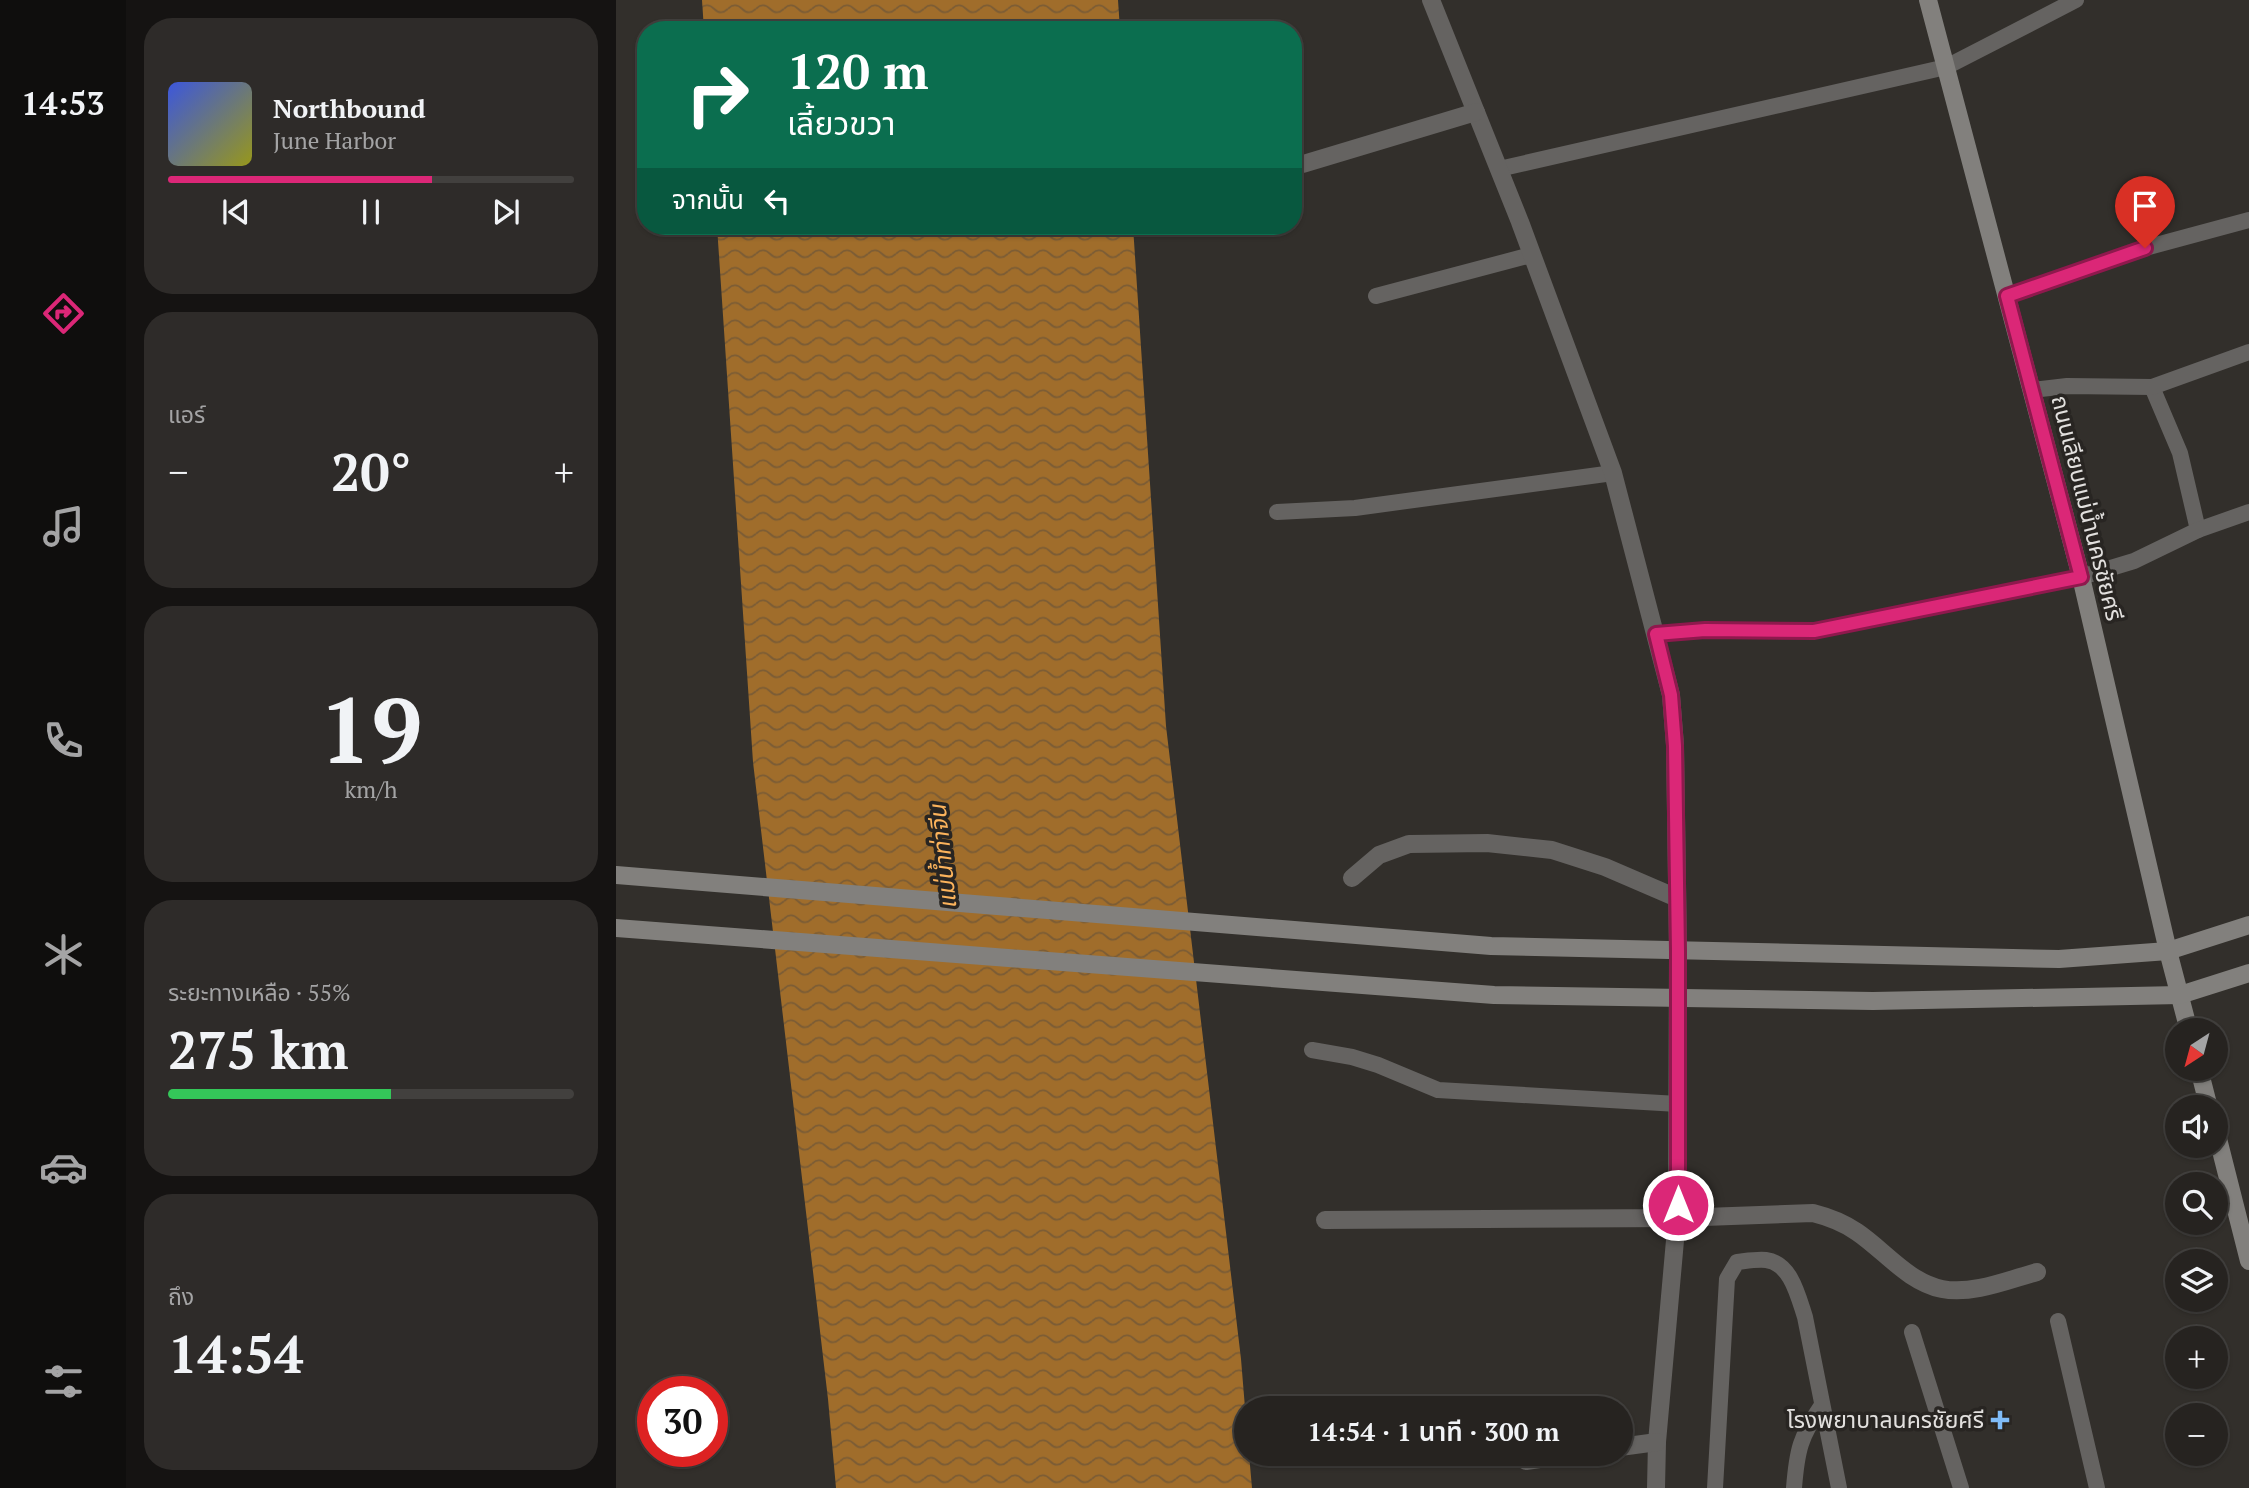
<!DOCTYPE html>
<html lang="th">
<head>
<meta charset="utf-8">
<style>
  body { margin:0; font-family:"PT Serif","Noto Sans Thai",serif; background:#2e2b29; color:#f1f3f6; height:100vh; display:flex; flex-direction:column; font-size:26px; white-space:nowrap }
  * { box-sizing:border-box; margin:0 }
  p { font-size:23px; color:#a4a4a5 }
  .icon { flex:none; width:38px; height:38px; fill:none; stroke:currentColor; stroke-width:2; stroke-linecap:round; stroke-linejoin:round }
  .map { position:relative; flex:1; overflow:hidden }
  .sheet { display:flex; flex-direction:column; gap:18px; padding:18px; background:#151312; width:490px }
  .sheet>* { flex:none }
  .banner { position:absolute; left:21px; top:21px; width:665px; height:214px; border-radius:28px; box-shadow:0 2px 5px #0004,0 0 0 2px #42403e; background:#0b6e4f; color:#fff; overflow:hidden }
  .needle { width:46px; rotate:216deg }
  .buttons { position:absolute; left:1549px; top:1018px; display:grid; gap:14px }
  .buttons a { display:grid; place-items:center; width:63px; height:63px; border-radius:50%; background:#262320; box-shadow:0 2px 5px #0004,0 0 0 2px #42403e; font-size:35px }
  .speed { position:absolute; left:21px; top:1376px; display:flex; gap:14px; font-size:35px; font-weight:700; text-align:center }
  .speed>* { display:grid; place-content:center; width:91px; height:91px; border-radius:50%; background:#262320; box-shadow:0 2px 5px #0004,0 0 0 2px #42403e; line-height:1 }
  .speed .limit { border:10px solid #d22; background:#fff; color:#111 }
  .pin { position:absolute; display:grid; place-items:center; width:60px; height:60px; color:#fff; margin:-72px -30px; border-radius:50% 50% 50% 0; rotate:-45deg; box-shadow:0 0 7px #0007 }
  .pin .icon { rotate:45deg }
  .me { position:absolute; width:77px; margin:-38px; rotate:0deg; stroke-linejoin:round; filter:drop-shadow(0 0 5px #0008) }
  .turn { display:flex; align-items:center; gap:24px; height:147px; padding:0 35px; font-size:32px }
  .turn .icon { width:91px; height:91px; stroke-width:2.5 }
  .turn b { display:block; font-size:49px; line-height:60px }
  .then { display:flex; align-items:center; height:66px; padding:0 35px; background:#0003; gap:14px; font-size:26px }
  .big { font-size:52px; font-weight:600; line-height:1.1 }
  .sheet .card { flex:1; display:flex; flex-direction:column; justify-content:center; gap:10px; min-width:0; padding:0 24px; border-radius:28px; background:#2e2b29 }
  .sheet .dial { align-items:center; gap:0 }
  .dial b { font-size:91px; line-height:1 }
  .song { display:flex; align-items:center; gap:21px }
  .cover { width:84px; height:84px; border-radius:10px; background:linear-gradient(135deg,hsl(230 70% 55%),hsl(60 70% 35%)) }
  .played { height:7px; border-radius:4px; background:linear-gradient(90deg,#db2777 65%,#42403e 65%) }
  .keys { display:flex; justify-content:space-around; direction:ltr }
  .heat { display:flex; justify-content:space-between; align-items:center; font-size:38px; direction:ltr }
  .charge { height:10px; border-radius:5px; background:linear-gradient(90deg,#34c759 55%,#42403e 0) }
  .trip { position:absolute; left:618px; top:1396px; width:399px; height:70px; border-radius:35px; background:#262320; box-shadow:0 2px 5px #0004,0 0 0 2px #42403e; font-weight:600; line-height:70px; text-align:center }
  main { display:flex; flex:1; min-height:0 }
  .dock { display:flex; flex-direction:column; width:126px; justify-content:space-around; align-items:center; background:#0f0e0d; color:#a4a4a5 }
  .dock .icon { width:49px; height:49px }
  .dock .on { color:#db2777 }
  .dock b { font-size:32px; color:#f1f3f6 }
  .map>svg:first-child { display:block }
</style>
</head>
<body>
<main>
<nav class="dock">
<b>14:53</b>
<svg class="icon on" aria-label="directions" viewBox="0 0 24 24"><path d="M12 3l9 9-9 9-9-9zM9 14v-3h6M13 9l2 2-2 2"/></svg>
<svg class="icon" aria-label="music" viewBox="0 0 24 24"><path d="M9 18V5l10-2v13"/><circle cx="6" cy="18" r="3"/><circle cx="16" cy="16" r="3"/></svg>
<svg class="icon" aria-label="phone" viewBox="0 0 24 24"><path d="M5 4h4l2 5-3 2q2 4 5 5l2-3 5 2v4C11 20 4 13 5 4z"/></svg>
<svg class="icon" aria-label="climate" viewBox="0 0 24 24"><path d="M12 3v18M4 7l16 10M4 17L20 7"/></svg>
<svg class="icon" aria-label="car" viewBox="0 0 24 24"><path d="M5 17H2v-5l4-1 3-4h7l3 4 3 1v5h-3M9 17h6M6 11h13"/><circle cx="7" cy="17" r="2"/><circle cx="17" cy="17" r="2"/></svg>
<svg class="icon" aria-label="filters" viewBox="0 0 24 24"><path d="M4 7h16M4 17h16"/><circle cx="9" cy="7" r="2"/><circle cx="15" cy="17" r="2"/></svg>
</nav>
<section class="sheet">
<div class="card">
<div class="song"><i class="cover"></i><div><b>Northbound</b><p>June Harbor</p></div></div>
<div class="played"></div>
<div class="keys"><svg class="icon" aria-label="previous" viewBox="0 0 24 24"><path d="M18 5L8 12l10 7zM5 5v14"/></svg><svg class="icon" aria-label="pause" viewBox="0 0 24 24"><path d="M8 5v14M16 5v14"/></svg><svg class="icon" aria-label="next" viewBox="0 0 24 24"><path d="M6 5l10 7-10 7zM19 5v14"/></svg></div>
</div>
<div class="card"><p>แอร์</p>
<div class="heat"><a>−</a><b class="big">20°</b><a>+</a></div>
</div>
<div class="card dial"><b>19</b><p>km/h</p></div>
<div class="card"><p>ระยะทางเหลือ · 55%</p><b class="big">275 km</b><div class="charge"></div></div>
<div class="card"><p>ถึง</p><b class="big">14:54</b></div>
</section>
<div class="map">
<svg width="1633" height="1488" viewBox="0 0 1633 1488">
  <defs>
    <pattern id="water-waves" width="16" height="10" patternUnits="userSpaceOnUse" patternTransform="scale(1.75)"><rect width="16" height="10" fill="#a06d2b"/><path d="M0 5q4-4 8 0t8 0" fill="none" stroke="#7b5c35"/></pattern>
  </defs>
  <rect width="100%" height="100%" fill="#322f2b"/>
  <g fill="url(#water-waves)">
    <polygon points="86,0 502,0 504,30 88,30"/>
    <polygon points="101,226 517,226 550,726 625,1359 630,1420 630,1454 633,1454 636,1488 220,1488 212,1399 137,762"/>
  </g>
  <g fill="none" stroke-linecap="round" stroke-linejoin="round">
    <g stroke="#656361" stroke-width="16">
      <polyline points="883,169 1330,67 1460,0"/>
      <polyline points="760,296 915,255"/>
      <polyline points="1391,296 1529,248 1633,220"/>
      <polyline points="1536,387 1564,453 1582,530"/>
      <polyline points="1416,390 1451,386 1536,387 1633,352"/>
      <polyline points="661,512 739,508 997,473"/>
      <polyline points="1040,634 1089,630 1198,631 1465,577 1518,561 1582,530 1633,512"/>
      <polyline points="696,1050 736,1057 762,1065 822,1090 1062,1104"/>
      <polyline points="1442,1321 1481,1488"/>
      <polyline points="1296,1332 1345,1488"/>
      <path d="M1099,1488l12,-209 10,-17c9,-1 20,-3 29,-2 25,3 32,36 39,57l34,171"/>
      <path d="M1178,1488c3,-38 6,-51 28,-83"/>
    </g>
    <g stroke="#656361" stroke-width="18">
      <polyline points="815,0 904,222 997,473 1055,695 1059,745 1062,951 1061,1218 1041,1442 1040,1488"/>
      <polyline points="687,164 860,112"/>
      <polyline points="736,878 763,855 793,844 871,843 936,850 989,867 1061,898"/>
      <path d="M709,1220l352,-2 136,-5c16,4 31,10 44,19 28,19 51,50 85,57 30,6 66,-9 95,-17"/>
      <polyline points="1004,1447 1041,1442"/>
      <polyline points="910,1461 957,1454"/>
    </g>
    <g stroke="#82807d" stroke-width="18">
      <polyline points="1312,0 1465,577 1552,951 1573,1031"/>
      <polyline points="0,875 875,946 1443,959 1552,951 1633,925"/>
      <polyline points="0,928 878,995 1257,1001 1564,995 1633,973"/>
      <polyline points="1583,1069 1593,1108"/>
      <polyline points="1600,1131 1633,1261"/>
    </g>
  </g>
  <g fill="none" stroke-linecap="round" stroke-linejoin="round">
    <g stroke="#8e194d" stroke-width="18">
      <polyline id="route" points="1062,1205 1062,951 1059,746 1055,695 1040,634 1089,630 1198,631 1465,577 1391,296 1529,248"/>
    </g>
    <use href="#route" stroke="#db2777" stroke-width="12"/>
  </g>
  <path fill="#80bdfa" stroke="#282522" stroke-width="2.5" d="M1380.5 1409.5h7v7h7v7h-7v7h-7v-7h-7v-7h7z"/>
  <g text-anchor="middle" stroke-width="7" stroke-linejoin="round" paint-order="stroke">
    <g font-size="23" fill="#e2e0de" stroke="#282522">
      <text transform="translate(1471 508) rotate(76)" y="8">ถนนเลียบแม่น้ำนครชัยศรี</text>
    </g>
    <g font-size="23" fill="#e2e0de" stroke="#282522" text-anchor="end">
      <text x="1368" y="1428">โรงพยาบาลนครชัยศรี</text>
    </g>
    <g font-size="24" font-style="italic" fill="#fbb35c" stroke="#282522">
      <text transform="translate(327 857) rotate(-96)" y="8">แม่น้ำท่าจีน</text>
    </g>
  </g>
</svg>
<div class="buttons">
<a><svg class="needle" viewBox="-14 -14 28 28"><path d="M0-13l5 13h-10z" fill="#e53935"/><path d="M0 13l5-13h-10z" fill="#a4a4a5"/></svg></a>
<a><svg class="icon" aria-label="sound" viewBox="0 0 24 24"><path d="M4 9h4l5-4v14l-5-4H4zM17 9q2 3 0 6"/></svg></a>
<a><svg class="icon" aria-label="search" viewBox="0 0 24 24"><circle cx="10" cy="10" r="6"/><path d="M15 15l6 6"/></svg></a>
<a><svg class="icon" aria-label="layers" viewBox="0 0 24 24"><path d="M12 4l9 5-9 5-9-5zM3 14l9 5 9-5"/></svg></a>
<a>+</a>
<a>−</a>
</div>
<div class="speed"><div class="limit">30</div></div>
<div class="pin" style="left:1529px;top:248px;background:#d93025"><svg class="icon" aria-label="arrive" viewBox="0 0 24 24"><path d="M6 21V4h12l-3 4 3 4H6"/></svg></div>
<svg class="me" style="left:1062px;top:1205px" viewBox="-20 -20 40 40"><circle r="17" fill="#db2777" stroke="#fff" stroke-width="3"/><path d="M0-11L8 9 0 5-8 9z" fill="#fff"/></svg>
<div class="trip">14:54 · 1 นาที · 300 m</div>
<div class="banner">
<div class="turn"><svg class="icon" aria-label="right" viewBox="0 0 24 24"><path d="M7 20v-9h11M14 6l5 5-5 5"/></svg><div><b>120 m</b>เลี้ยวขวา</div></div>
<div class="then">จากนั้น<svg class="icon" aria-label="left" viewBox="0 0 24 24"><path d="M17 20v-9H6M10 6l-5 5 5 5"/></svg></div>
</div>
</div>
</main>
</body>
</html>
